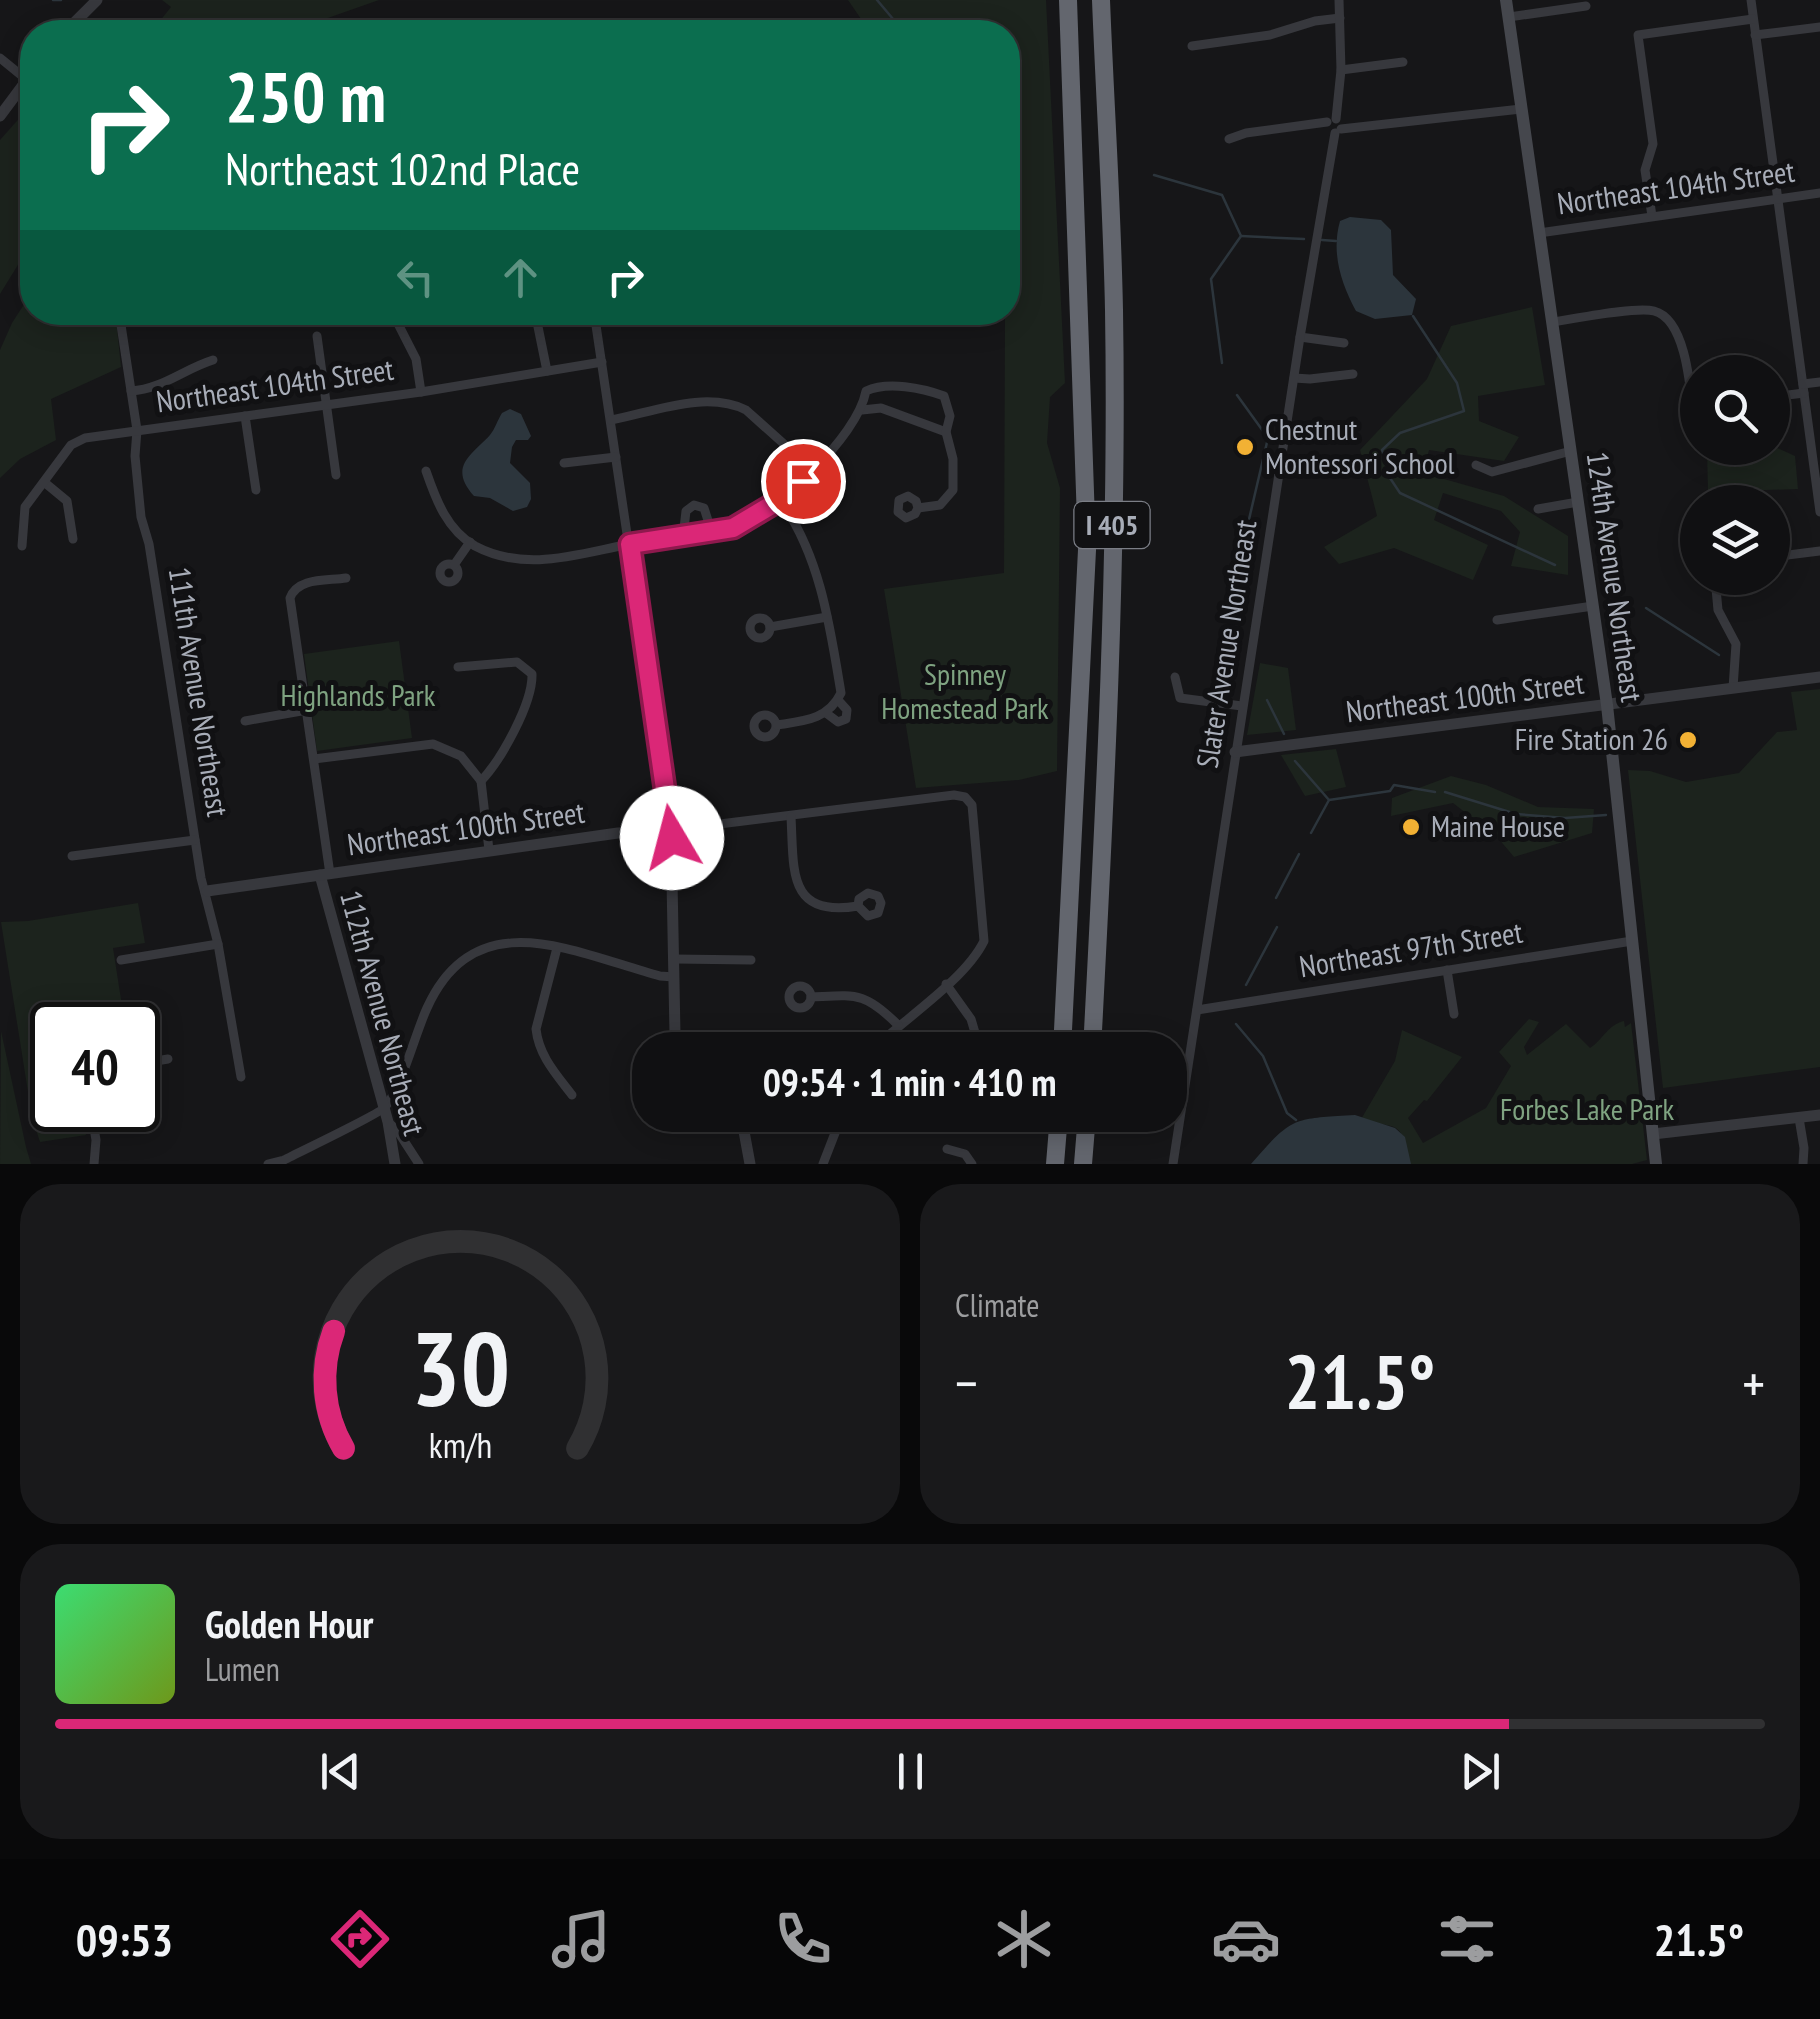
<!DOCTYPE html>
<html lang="en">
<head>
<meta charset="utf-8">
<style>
  body { margin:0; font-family:"PT Sans Narrow",sans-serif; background:#19191b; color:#f1f3f6; height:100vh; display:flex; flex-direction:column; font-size:38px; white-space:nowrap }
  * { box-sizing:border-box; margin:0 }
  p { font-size:32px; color:#9c9d9f }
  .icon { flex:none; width:55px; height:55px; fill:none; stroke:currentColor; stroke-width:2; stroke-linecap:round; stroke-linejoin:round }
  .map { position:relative; height:1164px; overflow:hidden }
  .details { display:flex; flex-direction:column; gap:20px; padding:20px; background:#09090a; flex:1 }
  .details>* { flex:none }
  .top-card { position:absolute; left:20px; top:20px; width:1000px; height:305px; border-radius:40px; box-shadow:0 5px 25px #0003,0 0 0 2px #303032; background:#0b6e4f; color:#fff; overflow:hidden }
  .controls { position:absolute; left:1680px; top:355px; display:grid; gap:20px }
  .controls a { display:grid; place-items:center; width:110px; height:110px; border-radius:50%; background:#101012; box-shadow:0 5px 25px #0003,0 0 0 2px #303032; font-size:50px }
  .speed { position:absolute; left:30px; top:1002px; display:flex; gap:20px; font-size:50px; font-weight:700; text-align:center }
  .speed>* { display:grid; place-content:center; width:130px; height:130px; border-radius:50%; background:#101012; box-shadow:0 5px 25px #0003,0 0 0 2px #303032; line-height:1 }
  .speed .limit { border:5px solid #111; border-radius:15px; background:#fff; color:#111 }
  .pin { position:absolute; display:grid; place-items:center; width:85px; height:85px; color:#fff; margin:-42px; border:5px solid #fff; border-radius:50%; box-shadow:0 2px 10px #0007 }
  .me { position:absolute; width:110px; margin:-55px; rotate:352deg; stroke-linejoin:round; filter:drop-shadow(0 0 8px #0008) }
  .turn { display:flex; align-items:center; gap:35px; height:210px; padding:0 40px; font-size:45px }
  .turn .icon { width:130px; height:130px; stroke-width:2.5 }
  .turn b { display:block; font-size:70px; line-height:85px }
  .lanes { display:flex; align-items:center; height:95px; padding:0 40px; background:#0003; justify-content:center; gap:50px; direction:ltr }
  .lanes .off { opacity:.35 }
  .big { font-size:75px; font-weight:700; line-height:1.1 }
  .details .widget { flex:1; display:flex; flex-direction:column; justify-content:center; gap:15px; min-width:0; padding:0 35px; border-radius:40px; background:#19191b }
  .details .dial { align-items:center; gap:0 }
  .dial svg { height:260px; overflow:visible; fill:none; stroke:#303032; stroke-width:7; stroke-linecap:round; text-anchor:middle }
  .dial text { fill:#f1f3f6; stroke:none }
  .song { display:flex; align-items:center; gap:30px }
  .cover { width:120px; height:120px; border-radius:15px; background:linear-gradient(135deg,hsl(140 70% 55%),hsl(80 70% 35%)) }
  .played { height:10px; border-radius:5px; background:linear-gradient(90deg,#db2777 85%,#303032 85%) }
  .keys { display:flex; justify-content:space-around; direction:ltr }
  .heat { display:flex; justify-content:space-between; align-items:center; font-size:55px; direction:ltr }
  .details .tiles { flex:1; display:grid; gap:20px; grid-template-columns:1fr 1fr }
  .widget:last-child { grid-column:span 2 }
  .trip { position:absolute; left:632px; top:1032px; width:555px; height:100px; border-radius:40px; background:#101012; box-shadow:0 5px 25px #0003,0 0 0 2px #303032; font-weight:700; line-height:100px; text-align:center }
  .tabs { display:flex; height:160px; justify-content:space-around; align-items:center; background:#060607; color:#9c9d9f }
  .tabs .icon { width:70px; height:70px }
  .tabs .active { color:#db2777 }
  .tabs b { font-size:45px; color:#f1f3f6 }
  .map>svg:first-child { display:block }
</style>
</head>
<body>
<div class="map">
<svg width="1820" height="1164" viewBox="0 0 1820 1164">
  <rect width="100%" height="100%" fill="#161618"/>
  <g fill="#1c231d">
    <polygon points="162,0 379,0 288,32 151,32 171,7"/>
    <polygon points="848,0 1046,0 1065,383 1050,397 1047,443 1060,488 1057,771 1019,780 916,788 884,589 1004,573 1005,319 1012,236 1008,228 1008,32 870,32"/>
    <polygon points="32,104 32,242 0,294 0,140"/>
    <polygon points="32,292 32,312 72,313 73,325 116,319 121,367 51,399 56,440 20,459 0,478 0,350 12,323"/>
    <polygon points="1532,307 1545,385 1478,396 1479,421 1519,437 1504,461 1429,450 1423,473 1504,496 1568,536 1568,575 1511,566 1520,532 1501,511 1443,493 1434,520 1488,545 1473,580 1394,548 1339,564 1324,547 1377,516 1360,450 1427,379 1451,326"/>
    <polygon points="1773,446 1795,456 1798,489 1708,492 1707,450"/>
    <polygon points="399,641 412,738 317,751 304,654"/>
    <polygon points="1260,663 1288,668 1296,730 1247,735"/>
    <polygon points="1820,689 1820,1067 1663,1088 1628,770 1650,771 1686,782 1739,773 1777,732 1797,730 1791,692"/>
    <polygon points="1336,749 1346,787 1305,796 1281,755"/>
    <polygon points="1451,776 1486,785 1538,807 1594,809 1592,833 1514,857 1498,838 1453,803 1391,816 1392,798"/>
    <polygon points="138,903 145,943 113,948 125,1025 52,1025 52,1110 83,1110 86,1135 40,1142 32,1117 1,922 28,921"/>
    <path d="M1529,1019l10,3 -15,25 3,8 39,-31 24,24c14,-9 17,-23 34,-27l1,6 6,-4 16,137 -15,4h-222c-11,-42 -5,-36 -50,-43l35,-60 7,-31 60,27 -35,44 -3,-1 -16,18 15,25 63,-35 25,-42 -12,-14z"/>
    <polygon points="1,1031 26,1147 31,1164 0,1164"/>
  </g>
  <g fill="#2c353c">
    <path d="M1350,217l31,3 10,10 2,45 23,24 -4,16 -37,4 -19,-8c-15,-28 -25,-58 -16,-90z"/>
    <path d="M510,409l11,5 10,22 -3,4h-12l-4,7 -2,16 20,20 1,16 -4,8 -14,4 -23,-13 -16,-2c-27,-30 -1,-42 16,-61 5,-6 8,-16 12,-22z"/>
    <path d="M1355,1115l40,13 10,9 6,27h-160c42,-48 41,-45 104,-49z"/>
  </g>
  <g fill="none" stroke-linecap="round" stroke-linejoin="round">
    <g stroke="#2c353c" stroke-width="2.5">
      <polyline points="53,0 61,0"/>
      <polyline points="877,0 904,32"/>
      <polyline points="1008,133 1018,136"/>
      <polyline points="1154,175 1222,195 1241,236 1211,279 1222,363"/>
      <polyline points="1241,236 1304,239"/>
      <polyline points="1322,240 1336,241"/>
      <polyline points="1413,316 1457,383 1464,411 1400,433 1382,450 1390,478 1400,493 1555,565"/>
      <polyline points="1229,605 1268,438 1237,395"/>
      <polyline points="1646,608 1719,655"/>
      <polyline points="1267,700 1284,734"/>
      <polyline points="1295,761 1329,800 1311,833"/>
      <polyline points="1445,792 1516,814 1565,818 1606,815"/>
      <polyline points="1329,800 1390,791 1394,785 1435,792"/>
      <polyline points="1276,898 1299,854"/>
      <polyline points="1246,985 1277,927"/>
      <polyline points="1236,1024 1263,1056 1287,1113 1296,1120"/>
    </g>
    <g stroke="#37383d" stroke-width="9">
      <polyline points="1751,0 1820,512"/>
      <polyline points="1509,17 1586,6"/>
      <polyline points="1755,35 1820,27"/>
      <polyline points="1192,46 1270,35 1315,21 1340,18"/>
      <polyline points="0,58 27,80"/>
      <polyline points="1341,70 1403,62"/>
      <polyline points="1336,119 1341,70 1339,0"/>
      <polyline points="1341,129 1521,109"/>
      <polyline points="1229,139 1246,133 1327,122"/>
      <polyline points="1652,216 1645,170 1653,144 1638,35 1753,19"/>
      <polyline points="1539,233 1820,193"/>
      <polyline points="119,312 137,430 135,456 141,517 149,544 201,878 218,944 241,1077"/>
      <polyline points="392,312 416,359 421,392"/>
      <polyline points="535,312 547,371"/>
      <path d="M594,312l77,518 283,-35 11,2 7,8 12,136c-19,39 -80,78 -112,109"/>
      <polyline points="808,313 808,312"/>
      <path d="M1552,322c22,-3 84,-16 102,-11 35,9 37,89 41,120"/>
      <polyline points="317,336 336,475"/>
      <polyline points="1300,337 1344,343"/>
      <polyline points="1294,378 1310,379 1353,374"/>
      <polyline points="1803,384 1820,382"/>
      <path d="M131,391c31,-2 53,-22 82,-31"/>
      <polyline points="1772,397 1804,393"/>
      <polyline points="862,410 881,408 946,432"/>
      <polyline points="245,416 256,490"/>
      <path d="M611,420c42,-8 95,-30 135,-10l67,60"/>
      <polyline points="564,463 616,457"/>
      <polyline points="1476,465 1492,472 1571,451"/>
      <path d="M426,471c10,29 21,59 49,75 49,26 100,9 150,-1 34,-8 72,-4 106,-16 45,-17 126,-91 135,-138 22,-10 56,-3 78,5l6,20 -4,16 7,27v31l-13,15 -22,3 -3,6 -9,4 -8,-6 1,-12 9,-4 8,5 2,7"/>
      <polyline points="44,482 67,501 73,539"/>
      <polyline points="1538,509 1578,502"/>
      <polyline points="683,537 686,511 694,505 704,508 712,533"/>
      <polyline points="22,546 25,507 71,445 85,438 421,392 602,362"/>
      <polyline points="1772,557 1820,551"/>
      <circle cx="449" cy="573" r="9"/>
      <polyline points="454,565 470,542"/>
      <polyline points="1715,578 1718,610 1736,644 1733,688"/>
      <circle cx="760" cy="628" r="10"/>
      <polyline points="1497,620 1593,606"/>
      <polyline points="770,627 827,617"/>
      <path d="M458,667l59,-5 15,12c1,29 -31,86 -51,107"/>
      <polyline points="1175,677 1180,698 1242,706"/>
      <polyline points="826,713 838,722 846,719 847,710 838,700"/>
      <circle cx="765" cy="726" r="11"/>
      <polyline points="245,721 307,710"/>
      <path d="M777,725c26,-4 51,-5 64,-32 -11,-67 -21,-138 -61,-193"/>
      <polyline points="314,759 433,744 461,756 481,781"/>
      <polyline points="481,781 489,850"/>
      <path d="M791,817c3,53 -4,101 67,89l10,10 10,-3 3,-10 -3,-7 -10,-3 -9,6 -1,7"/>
      <polyline points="72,856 195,840"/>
      <path d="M330,874l-40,-276c8,-21 37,-17 56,-20"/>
      <path d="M557,948l-21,81c3,27 20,45 36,66"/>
      <polyline points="675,959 751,960"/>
      <polyline points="121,960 218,944"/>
      <polyline points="1447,970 1454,1014"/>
      <polyline points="946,984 971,1019 976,1036"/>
      <circle cx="800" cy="997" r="11"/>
      <path d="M811,997c45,-2 53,-6 87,28"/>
      <polyline points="1197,1010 1632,941"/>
      <polyline points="964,1050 964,1041 972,1035 982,1040 983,1050"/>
      <polyline points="138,1064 168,1059"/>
      <polyline points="91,1110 96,1140 94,1164"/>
      <polyline points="1799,1118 1804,1148 1803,1164"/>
      <polyline points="388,1122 397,1130 419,1164"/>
      <polyline points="947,1149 965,1154 972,1164"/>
      <path d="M268,1164l16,-4c15,-8 96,-46 101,-53 17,-20 30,-73 42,-99 49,-108 148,-55 233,-32l14,1"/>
      <polyline points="823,1164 842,1115"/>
      <polyline points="1173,1164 1300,337 1335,133"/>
    </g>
    <g stroke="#37383d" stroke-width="11">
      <polyline points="65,32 97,0"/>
      <polyline points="0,116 32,73"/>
      <polyline points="1235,752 1820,677"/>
      <polyline points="320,875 388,1122 395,1164"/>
      <polyline points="207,891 618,833 671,830 675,1034 680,1050"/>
      <polyline points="741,1115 750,1164"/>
      <polyline points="1653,1134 1820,1115"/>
    </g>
    <polyline stroke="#45474d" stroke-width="12" points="1506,0 1607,705 1656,1164"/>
    <g stroke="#63666e" stroke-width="18">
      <polyline points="1062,1050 1087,550 1068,0"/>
      <path d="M1092,1050c13,-247 26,-493 22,-740 -2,-104 -9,-207 -13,-310"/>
      <polyline points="1055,1164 1059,1115"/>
      <polyline points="1083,1164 1087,1115"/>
    </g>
  </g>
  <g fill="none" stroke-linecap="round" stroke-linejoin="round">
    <g stroke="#8e194d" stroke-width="25">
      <polyline id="route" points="672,838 630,544 733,528 780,500 803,481"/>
    </g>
    <use href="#route" stroke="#db2777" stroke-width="18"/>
  </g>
  <g fill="#f2b134" stroke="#111113" stroke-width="4">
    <circle cx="1245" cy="447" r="10"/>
    <circle cx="1688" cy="740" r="10"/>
    <circle cx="1411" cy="827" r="10"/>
  </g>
  <g text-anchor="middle" stroke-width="10" stroke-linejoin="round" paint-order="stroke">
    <rect fill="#111113" stroke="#7b7e86" stroke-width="2.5" x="1074.5" y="502" width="75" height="46" rx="8"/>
    <g font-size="28" font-weight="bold" fill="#a8adb8">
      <text x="1112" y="535">I 405</text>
    </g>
    <g font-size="30" fill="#a8adb8" stroke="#111113">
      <text transform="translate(1676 188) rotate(-8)" y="10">Northeast 104th Street</text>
      <text transform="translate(275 386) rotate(-8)" y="10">Northeast 104th Street</text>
      <text transform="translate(1614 577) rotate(82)" y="10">124th Avenue Northeast</text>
      <text transform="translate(1227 644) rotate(-81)" y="10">Slater Avenue Northeast</text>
      <text transform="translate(198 692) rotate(81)" y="10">111th Avenue Northeast</text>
      <text transform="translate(1465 698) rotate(-7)" y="10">Northeast 100th Street</text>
      <text transform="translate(466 829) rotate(-8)" y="10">Northeast 100th Street</text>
      <text transform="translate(1411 950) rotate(-9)" y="10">Northeast 97th Street</text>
      <text transform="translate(382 1013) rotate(75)" y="10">112th Avenue Northeast</text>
    </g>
    <g font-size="30" fill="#a8adb8" stroke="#111113" text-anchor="start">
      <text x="1265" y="440">Chestnut<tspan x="1265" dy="34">Montessori School</tspan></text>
      <text x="1668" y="750" text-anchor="end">Fire Station 26</text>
      <text x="1431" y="837">Maine House</text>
    </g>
    <g font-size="30" fill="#7fa381" stroke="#111113">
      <text x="965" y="685">Spinney<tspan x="965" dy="34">Homestead Park</tspan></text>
      <text x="358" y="706">Highlands Park</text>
      <text x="1587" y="1120">Forbes Lake Park</text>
    </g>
  </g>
</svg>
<div class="controls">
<a><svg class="icon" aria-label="search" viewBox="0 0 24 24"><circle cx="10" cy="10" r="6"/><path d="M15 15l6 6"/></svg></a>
<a><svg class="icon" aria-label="layers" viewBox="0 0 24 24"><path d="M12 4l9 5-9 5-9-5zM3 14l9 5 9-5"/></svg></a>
</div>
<div class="speed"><div class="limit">40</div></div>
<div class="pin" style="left:803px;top:481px;background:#d93025"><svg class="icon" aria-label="arrive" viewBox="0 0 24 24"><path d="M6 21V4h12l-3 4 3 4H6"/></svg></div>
<svg class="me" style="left:672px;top:838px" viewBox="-20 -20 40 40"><circle r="19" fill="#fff"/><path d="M0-13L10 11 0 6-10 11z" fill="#db2777"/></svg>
<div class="trip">09:54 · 1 min · 410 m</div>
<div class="top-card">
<div class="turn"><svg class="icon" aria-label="right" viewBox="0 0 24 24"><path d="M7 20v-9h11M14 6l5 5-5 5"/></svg><div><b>250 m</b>Northeast 102nd Place</div></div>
<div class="lanes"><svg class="icon off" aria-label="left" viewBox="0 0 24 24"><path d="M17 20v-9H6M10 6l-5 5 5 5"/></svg><svg class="icon off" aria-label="ahead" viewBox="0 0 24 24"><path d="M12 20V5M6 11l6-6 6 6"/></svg><svg class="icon" aria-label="right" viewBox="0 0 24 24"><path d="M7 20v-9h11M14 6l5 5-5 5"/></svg></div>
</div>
</div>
<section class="details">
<div class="tiles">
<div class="widget dial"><svg viewBox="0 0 100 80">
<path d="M14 69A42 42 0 1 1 86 69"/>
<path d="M14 69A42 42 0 0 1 11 33" stroke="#db2777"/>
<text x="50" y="56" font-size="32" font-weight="700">30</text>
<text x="50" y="72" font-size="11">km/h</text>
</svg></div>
<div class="widget"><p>Climate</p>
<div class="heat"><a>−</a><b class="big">21.5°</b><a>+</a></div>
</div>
<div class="widget">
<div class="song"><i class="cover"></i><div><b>Golden Hour</b><p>Lumen</p></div></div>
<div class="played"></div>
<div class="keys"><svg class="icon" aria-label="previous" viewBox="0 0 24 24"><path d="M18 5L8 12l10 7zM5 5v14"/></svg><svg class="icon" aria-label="pause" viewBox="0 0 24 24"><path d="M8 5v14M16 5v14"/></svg><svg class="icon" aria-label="next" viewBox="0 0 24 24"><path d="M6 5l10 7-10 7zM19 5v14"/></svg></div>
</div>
</div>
</section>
<nav class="tabs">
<b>09:53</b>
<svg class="icon active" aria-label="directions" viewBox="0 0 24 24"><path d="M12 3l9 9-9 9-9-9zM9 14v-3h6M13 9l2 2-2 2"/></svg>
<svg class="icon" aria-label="music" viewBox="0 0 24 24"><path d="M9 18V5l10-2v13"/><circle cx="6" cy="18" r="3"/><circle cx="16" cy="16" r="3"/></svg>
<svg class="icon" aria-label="phone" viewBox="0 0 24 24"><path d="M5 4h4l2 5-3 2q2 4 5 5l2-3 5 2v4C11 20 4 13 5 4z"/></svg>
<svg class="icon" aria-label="climate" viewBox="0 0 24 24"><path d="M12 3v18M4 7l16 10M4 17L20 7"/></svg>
<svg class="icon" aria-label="car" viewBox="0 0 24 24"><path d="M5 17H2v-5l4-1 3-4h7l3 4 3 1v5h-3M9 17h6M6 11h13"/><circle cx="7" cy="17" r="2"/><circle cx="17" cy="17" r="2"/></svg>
<svg class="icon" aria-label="filters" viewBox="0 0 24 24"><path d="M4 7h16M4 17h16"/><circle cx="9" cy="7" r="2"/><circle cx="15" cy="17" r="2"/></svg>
<b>21.5°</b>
</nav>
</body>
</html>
